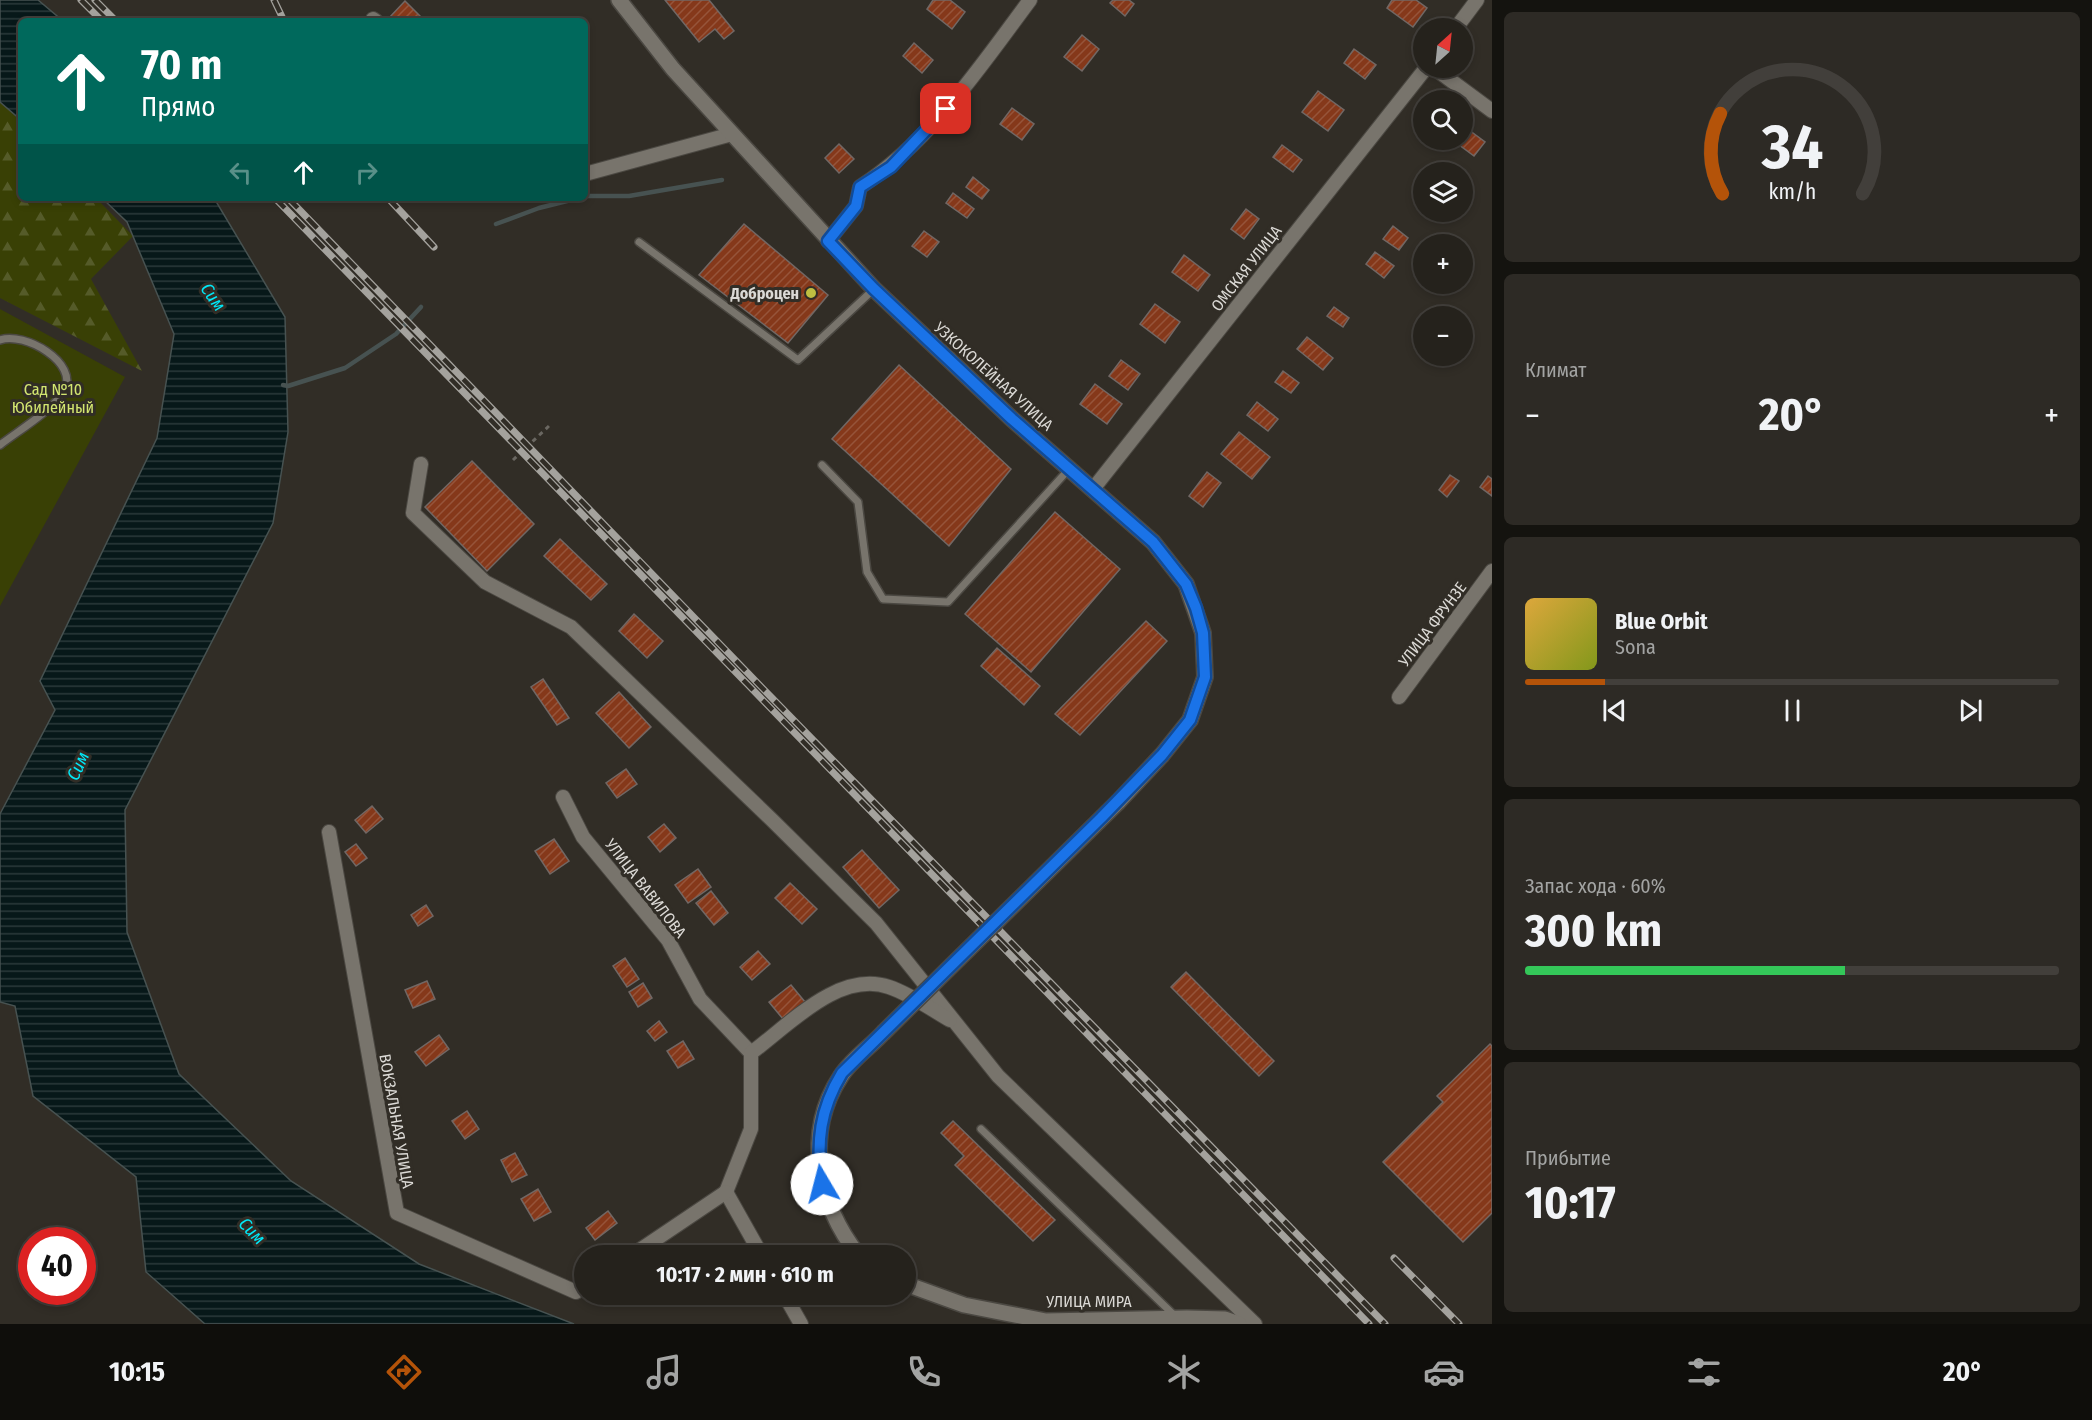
<!DOCTYPE html>
<html lang="ru">
<head>
<meta charset="utf-8">
<style>
  body { margin:0; font-family:"Fira Sans Condensed",sans-serif; background:#2d2a25; color:#f1f3f6; height:100vh; display:flex; flex-direction:column; font-size:22px; white-space:nowrap }
  * { box-sizing:border-box; margin:0 }
  p { font-size:20px; color:#a3a4a3 }
  .icon { flex:none; width:33px; height:33px; fill:none; stroke:currentColor; stroke-width:2; stroke-linecap:round; stroke-linejoin:round }
  .map { position:relative; flex:1; overflow:hidden }
  .panel { display:flex; flex-direction:column; gap:12px; padding:12px; background:#14130f; width:600px }
  .panel>* { flex:none }
  .top-card { position:absolute; left:18px; top:18px; width:570px; height:183px; border-radius:9px; box-shadow:0 3px 9px #0003,0 0 0 2px #423f3b; background:#00695c; color:#fff; overflow:hidden }
  .needle { width:39px; rotate:27deg }
  .controls { position:absolute; left:1413px; top:18px; display:grid; gap:12px }
  .controls a { display:grid; place-items:center; width:60px; height:60px; border-radius:50%; background:#25221c; box-shadow:0 3px 9px #0003,0 0 0 2px #423f3b; font-size:30px }
  .speed { position:absolute; left:18px; top:1227px; display:flex; gap:12px; font-size:30px; font-weight:700; text-align:center }
  .speed>* { display:grid; place-content:center; width:78px; height:78px; border-radius:50%; background:#25221c; box-shadow:0 3px 9px #0003,0 0 0 2px #423f3b; line-height:1 }
  .speed .limit { border:9px solid #d22; background:#fff; color:#111 }
  .pin { position:absolute; display:grid; place-items:center; width:51px; height:51px; color:#fff; margin:-26px; border-radius:12px; box-shadow:0 3px 9px #0006 }
  .me { position:absolute; width:66px; margin:-33px; rotate:352deg; stroke-linejoin:round; filter:drop-shadow(0 0 4px #0008) }
  .turn { display:flex; align-items:center; gap:21px; height:126px; padding:0 24px; font-size:27px }
  .turn .icon { width:78px; height:78px; stroke-width:2.5 }
  .turn b { display:block; font-size:42px; line-height:51px }
  .lanes { display:flex; align-items:center; height:57px; padding:0 24px; background:#0003; justify-content:center; gap:30px; direction:ltr }
  .lanes .off { opacity:.35 }
  .big { font-size:45px; font-weight:700; line-height:1.1 }
  .panel .tile { flex:1; display:flex; flex-direction:column; justify-content:center; gap:9px; min-width:0; padding:0 21px; border-radius:9px; background:#2d2a25 }
  .panel .dial { align-items:center; gap:0 }
  .dial svg { height:156px; overflow:visible; fill:none; stroke:#423f3b; stroke-width:7; stroke-linecap:round; text-anchor:middle }
  .dial text { fill:#f1f3f6; stroke:none }
  .song { display:flex; align-items:center; gap:18px }
  .cover { width:72px; height:72px; border-radius:9px; background:linear-gradient(135deg,hsl(40 70% 55%),hsl(70 70% 35%)) }
  .played { height:6px; border-radius:3px; background:linear-gradient(90deg,#b45309 15%,#423f3b 15%) }
  .keys { display:flex; justify-content:space-around; direction:ltr }
  .heat { display:flex; justify-content:space-between; align-items:center; font-size:33px; direction:ltr }
  .charge { height:9px; border-radius:4px; background:linear-gradient(90deg,#34c759 60%,#423f3b 0) }
  .trip { position:absolute; left:574px; top:1245px; width:342px; height:60px; border-radius:30px; background:#25221c; box-shadow:0 3px 9px #0003,0 0 0 2px #423f3b; font-weight:700; line-height:60px; text-align:center }
  .menu { display:flex; height:96px; justify-content:space-around; align-items:center; background:#0f0e0b; color:#a3a4a3 }
  .menu .icon { width:42px; height:42px }
  .menu .on { color:#b45309 }
  .menu b { font-size:27px; color:#f1f3f6 }
  main { display:flex; flex:1; min-height:0 }
  .map>svg:first-child { display:block }
</style>
</head>
<body>
<main>
<div class="map">
<svg width="1492" height="1324" viewBox="0 0 1492 1324">
  <defs>
    <pattern id="forest-firs" width="22" height="20" patternUnits="userSpaceOnUse" patternTransform="scale(1.5)"><rect width="22" height="20" fill="#394005"/><path d="M5 1l3.5 6h-7zM16 11l3.5 6h-7z" fill="#555b29"/></pattern>
    <pattern id="water-rules" width="6" height="5" patternUnits="userSpaceOnUse" patternTransform="scale(1.5)"><rect width="6" height="5" fill="#071819"/><path d="M0 2.5h6" fill="none" stroke="#2b393a"/></pattern>
    <pattern id="building-hatch" width="6" height="6" patternUnits="userSpaceOnUse" patternTransform="scale(1.5)"><rect width="6" height="6" fill="#85381a"/><path d="M-1 1l2-2M0 6l6-6M5 7l2-2" fill="none" stroke="#96543a"/></pattern>
  </defs>
  <rect width="100%" height="100%" fill="#312d26"/>
  <polygon fill="#394005" points="0,309 125,377 0,606"/>
  <polygon fill="url(#forest-firs)" points="0,102 21,121 21,198 96,198 133,236 91,279 142,371 0,298"/>
  <g fill="url(#water-rules)" stroke="#475251" stroke-width="1.5">
    <polygon points="0,0 38,0 63,21 21,21 21,120 0,102"/>
    <polygon points="102,198 214,198 285,317 288,432 273,523 125,810 127,932 179,1074 291,1181 419,1264 574,1324 205,1324 146,1272 136,1177 33,1096 15,1006 0,1002 0,814 55,710 40,681 157,438 174,334 127,222"/>
  </g>
  <g fill="none" stroke-linecap="round" stroke-linejoin="round">
    <g stroke="#475251" stroke-width="4.5">
      <polyline points="585,196 629,196 722,180"/>
      <polyline points="496,224 539,208 579,198"/>
      <polyline points="283,385 288,386 345,368 396,334 421,307"/>
    </g>
  </g>
  <g fill="url(#building-hatch)" stroke="#716764" stroke-width="1.5">
    <polygon points="665,0 709,0 734,31 724,39 715,29 699,42"/>
    <polygon points="933,0 950,0 965,12 952,29 927,9"/>
    <polygon points="1113,0 1129,0 1134,4 1125,16 1110,3"/>
    <polygon points="1392,0 1416,0 1427,8 1413,27 1387,8"/>
    <polygon points="405,1 420,16 415,21 392,21 389,18"/>
    <polygon points="1082,35 1099,49 1082,71 1064,57"/>
    <polygon points="914,43 933,60 922,73 903,56"/>
    <polygon points="1354,49 1376,65 1365,79 1344,63"/>
    <polygon points="1318,91 1344,110 1328,131 1302,112"/>
    <polygon points="1012,108 1034,124 1022,140 1000,124"/>
    <polygon points="1469,130 1485,142 1474,156 1458,144"/>
    <polygon points="839,144 854,159 839,173 825,158"/>
    <polygon points="1282,145 1302,160 1293,172 1273,157"/>
    <polygon points="973,177 989,190 982,199 966,187"/>
    <polygon points="953,193 974,209 967,218 946,203"/>
    <polygon points="1246,209 1259,219 1244,239 1231,229"/>
    <polygon points="744,224 828,295 788,343 699,275"/>
    <polygon points="1393,226 1408,238 1399,250 1383,239"/>
    <polygon points="924,231 939,242 927,257 912,246"/>
    <polygon points="1375,252 1394,266 1384,278 1366,264"/>
    <polygon points="1184,255 1210,275 1198,291 1172,272"/>
    <polygon points="1155,304 1180,322 1165,343 1140,324"/>
    <polygon points="1334,307 1349,318 1343,327 1327,316"/>
    <polygon points="1307,337 1333,358 1323,370 1297,349"/>
    <polygon points="1121,360 1140,374 1128,390 1109,376"/>
    <polygon points="899,365 1011,469 949,546 832,439"/>
    <polygon points="1283,371 1299,383 1291,393 1275,382"/>
    <polygon points="1095,384 1122,404 1107,424 1080,404"/>
    <polygon points="1257,402 1278,419 1268,431 1247,415"/>
    <polygon points="1239,432 1270,457 1252,479 1221,454"/>
    <polygon points="472,461 534,524 487,571 425,507"/>
    <polygon points="1207,472 1221,483 1203,507 1189,496"/>
    <polygon points="1450,475 1459,481 1447,497 1439,490"/>
    <polygon points="1488,476 1492,479 1492,496 1480,487"/>
    <polygon points="1055,512 1120,569 1031,672 965,614"/>
    <polygon points="560,539 607,584 591,600 544,556"/>
    <polygon points="634,614 663,641 647,658 619,631"/>
    <polygon points="1146,621 1167,641 1080,735 1055,714"/>
    <polygon points="997,648 1040,686 1024,705 981,666"/>
    <polygon points="543,679 569,718 557,725 531,687"/>
    <polygon points="619,692 651,727 629,748 596,713"/>
    <polygon points="626,769 637,784 617,798 606,783"/>
    <polygon points="372,806 383,819 366,833 355,820"/>
    <polygon points="664,824 676,838 660,852 648,837"/>
    <polygon points="554,839 569,861 550,874 535,851"/>
    <polygon points="356,844 367,858 356,866 345,852"/>
    <polygon points="862,850 899,890 879,908 843,867"/>
    <polygon points="698,869 711,887 688,903 675,885"/>
    <polygon points="790,883 817,909 802,924 775,898"/>
    <polygon points="711,891 728,913 714,925 696,903"/>
    <polygon points="426,905 433,916 418,926 411,915"/>
    <polygon points="758,951 770,964 752,980 740,967"/>
    <polygon points="625,958 639,979 627,987 613,966"/>
    <polygon points="1186,972 1274,1061 1259,1076 1171,987"/>
    <polygon points="427,981 435,999 413,1008 405,990"/>
    <polygon points="643,983 652,998 638,1007 629,992"/>
    <polygon points="791,985 805,1002 783,1019 769,1002"/>
    <polygon points="659,1021 667,1032 655,1041 647,1031"/>
    <polygon points="439,1035 449,1049 426,1066 415,1052"/>
    <polygon points="683,1041 694,1059 678,1068 667,1051"/>
    <polygon points="1490,1044 1492,1046 1492,1213 1463,1242 1383,1162 1443,1102 1437,1096"/>
    <polygon points="467,1111 479,1129 465,1139 452,1121"/>
    <polygon points="953,1121 1055,1220 1033,1241 955,1165 964,1156 941,1133"/>
    <polygon points="515,1153 527,1175 512,1182 501,1160"/>
    <polygon points="538,1189 551,1212 534,1221 521,1199"/>
    <polygon points="608,1211 617,1223 595,1240 586,1228"/>
  </g>
  <g fill="none" stroke-linecap="round" stroke-linejoin="round">
    <g stroke="#4b4842" stroke-width="10">
      <g id="service">
        <polyline points="639,242 798,360 874,289"/>
        <path d="M0,340c24,-9 80,23 64,51 -11,19 -46,40 -64,54"/>
        <polyline points="822,465 858,502 867,572 883,599 948,602 1070,468"/>
        <polyline points="981,1129 1176,1317"/>
      </g>
    </g>
    <g stroke="#4b4842" stroke-width="16">
      <g id="minor">
        <polyline points="373,19 376,21"/>
        <polyline points="1456,28 1477,0"/>
        <polyline points="1434,68 1492,111"/>
        <polyline points="585,174 732,134"/>
        <path d="M828,241l28,-35 4,-19c71,-46 120,-120 170,-187"/>
        <polyline points="421,464 413,513 485,582 571,627 772,820 876,923 998,1076 1255,1324"/>
        <polyline points="1093,489 1426,68"/>
        <polyline points="1399,697 1492,571"/>
        <polyline points="563,797 583,837 668,940 700,999 751,1053"/>
        <polyline points="329,832 397,1213 576,1292 585,1286"/>
        <path d="M726,1192l25,-63v-76c38,-28 88,-83 138,-66 21,7 42,22 61,33"/>
        <polyline points="726,1192 762,1256"/>
        <polyline points="631,1256 726,1192"/>
        <polyline points="784,1294 801,1324"/>
      </g>
    </g>
    <g stroke="#4b4842" stroke-width="18">
      <g id="tertiary">
        <polyline points="619,0 673,69 874,289 1012,419 1153,542 1186,584 1203,633 1205,677 1190,720 1162,755 1118,802"/>
        <path d="M859,1256c-41,-52 -56,-123 -18,-180 10,-16 29,-29 42,-43"/>
        <polyline points="906,1284 964,1305 1046,1321 1187,1318 1225,1319 1239,1324"/>
      </g>
    </g>
    <polyline stroke="#6a6761" stroke-width="3" stroke-dasharray="4.5 4.5" stroke-linecap="butt" points="513,460 550,425"/>
    <use href="#service" stroke="#78746c" stroke-width="7"/>
    <use href="#minor" stroke="#78746c" stroke-width="14"/>
    <use href="#tertiary" stroke="#78746c" stroke-width="15"/>
    <g stroke="#a4a29d" stroke-width="7">
      <g id="rail">
        <polyline points="81,0 102,21"/>
        <polyline points="95,0 116,21"/>
        <polyline points="274,0 284,21"/>
        <polyline points="275,198 1369,1324"/>
        <polyline points="288,198 772,698 1385,1324"/>
        <polyline points="388,198 434,247"/>
        <polyline points="1394,1258 1459,1324"/>
      </g>
    </g>
    <use href="#rail" stroke="#312d26" stroke-width="4.5" stroke-dasharray="14" stroke-linecap="butt"/>
    <g stroke="#4b4842" stroke-width="18" stroke-linecap="butt">
      <polyline id="tertiary-bridge" points="883,1033 1118,802"/>
    </g>
    <use href="#tertiary-bridge" stroke="#78746c" stroke-width="15"/>
  </g>
  <g fill="none" stroke-linecap="round" stroke-linejoin="round">
    <g stroke="#114b97" stroke-width="15">
      <path id="route" d="M822,1184c-6,-42 -2,-75 20,-111l259,-255 61,-63 28,-35 15,-43 -2,-44 -7,-25 -10,-24 -33,-42 -141,-123 -138,-130 -46,-48 28,-35 4,-19 31,-20 55,-58"/>
    </g>
    <use href="#route" stroke="#1a73e8" stroke-width="10"/>
  </g>
  <circle fill="#bfbe41" stroke="#312d26" stroke-width="2" cx="811" cy="293" r="6"/>
  <g text-anchor="middle" stroke-width="6" stroke-linejoin="round" paint-order="stroke">
    <g font-size="16" fill="#dbd9d5" stroke="#312d26">
      <text transform="translate(1246 268) rotate(-52)" y="6">ОМСКАЯ УЛИЦА</text>
      <text transform="translate(994 376) rotate(42)" y="6">УЗКОКОЛЕЙНАЯ УЛИЦА</text>
      <text transform="translate(1432 624) rotate(-53)" y="6">УЛИЦА ФРУНЗЕ</text>
      <text transform="translate(646 888) rotate(52)" y="6">УЛИЦА ВАВИЛОВА</text>
      <text transform="translate(397 1121) rotate(80)" y="6">ВОКЗАЛЬНАЯ УЛИЦА</text>
      <text x="1089" y="1307">УЛИЦА МИРА</text>
    </g>
    <g font-size="16" font-weight="bold" fill="#dbd9d5" stroke="#312d26" text-anchor="end">
      <text x="799" y="299">Доброцен</text>
    </g>
    <g font-size="16" fill="#d3e670" stroke="#312d26">
      <text x="53" y="395">Сад №10<tspan x="53" dy="18">Юбилейный</tspan></text>
    </g>
    <g font-size="18" font-style="italic" fill="#00e9f8" stroke="#312d26">
      <text transform="translate(213 297) rotate(55)" y="6">Сим</text>
      <text transform="translate(78 766) rotate(-66)" y="6">Сим</text>
      <text transform="translate(252 1231) rotate(46)" y="6">Сим</text>
    </g>
  </g>
</svg>
<div class="controls">
<a><svg class="needle" viewBox="-14 -14 28 28"><path d="M0-13l5 13h-10z" fill="#e53935"/><path d="M0 13l5-13h-10z" fill="#a3a4a3"/></svg></a>
<a><svg class="icon" aria-label="search" viewBox="0 0 24 24"><circle cx="10" cy="10" r="6"/><path d="M15 15l6 6"/></svg></a>
<a><svg class="icon" aria-label="layers" viewBox="0 0 24 24"><path d="M12 4l9 5-9 5-9-5zM3 14l9 5 9-5"/></svg></a>
<a>+</a>
<a>−</a>
</div>
<div class="speed"><div class="limit">40</div></div>
<div class="pin" style="left:946px;top:109px;background:#d93025"><svg class="icon" aria-label="arrive" viewBox="0 0 24 24"><path d="M6 21V4h12l-3 4 3 4H6"/></svg></div>
<svg class="me" style="left:822px;top:1184px" viewBox="-20 -20 40 40"><circle r="19" fill="#fff"/><path d="M0-13L10 11 0 6-10 11z" fill="#1a73e8"/></svg>
<div class="trip">10:17 · 2 мин · 610 m</div>
<div class="top-card">
<div class="turn"><svg class="icon" aria-label="ahead" viewBox="0 0 24 24"><path d="M12 20V5M6 11l6-6 6 6"/></svg><div><b>70 m</b>Прямо</div></div>
<div class="lanes"><svg class="icon off" aria-label="left" viewBox="0 0 24 24"><path d="M17 20v-9H6M10 6l-5 5 5 5"/></svg><svg class="icon" aria-label="ahead" viewBox="0 0 24 24"><path d="M12 20V5M6 11l6-6 6 6"/></svg><svg class="icon off" aria-label="right" viewBox="0 0 24 24"><path d="M7 20v-9h11M14 6l5 5-5 5"/></svg></div>
</div>
</div>
<section class="panel">
<div class="tile dial"><svg viewBox="0 0 100 80">
<path d="M14 69A42 42 0 1 1 86 69"/>
<path d="M14 69A42 42 0 0 1 13 28" stroke="#b45309"/>
<text x="50" y="56" font-size="32" font-weight="700">34</text>
<text x="50" y="72" font-size="11">km/h</text>
</svg></div>
<div class="tile"><p>Климат</p>
<div class="heat"><a>−</a><b class="big">20°</b><a>+</a></div>
</div>
<div class="tile">
<div class="song"><i class="cover"></i><div><b>Blue Orbit</b><p>Sona</p></div></div>
<div class="played"></div>
<div class="keys"><svg class="icon" aria-label="previous" viewBox="0 0 24 24"><path d="M18 5L8 12l10 7zM5 5v14"/></svg><svg class="icon" aria-label="pause" viewBox="0 0 24 24"><path d="M8 5v14M16 5v14"/></svg><svg class="icon" aria-label="next" viewBox="0 0 24 24"><path d="M6 5l10 7-10 7zM19 5v14"/></svg></div>
</div>
<div class="tile"><p>Запас хода · 60%</p><b class="big">300 km</b><div class="charge"></div></div>
<div class="tile"><p>Прибытие</p><b class="big">10:17</b></div>
</section>
</main>
<nav class="menu">
<b>10:15</b>
<svg class="icon on" aria-label="directions" viewBox="0 0 24 24"><path d="M12 3l9 9-9 9-9-9zM9 14v-3h6M13 9l2 2-2 2"/></svg>
<svg class="icon" aria-label="music" viewBox="0 0 24 24"><path d="M9 18V5l10-2v13"/><circle cx="6" cy="18" r="3"/><circle cx="16" cy="16" r="3"/></svg>
<svg class="icon" aria-label="phone" viewBox="0 0 24 24"><path d="M5 4h4l2 5-3 2q2 4 5 5l2-3 5 2v4C11 20 4 13 5 4z"/></svg>
<svg class="icon" aria-label="climate" viewBox="0 0 24 24"><path d="M12 3v18M4 7l16 10M4 17L20 7"/></svg>
<svg class="icon" aria-label="car" viewBox="0 0 24 24"><path d="M5 17H2v-5l4-1 3-4h7l3 4 3 1v5h-3M9 17h6M6 11h13"/><circle cx="7" cy="17" r="2"/><circle cx="17" cy="17" r="2"/></svg>
<svg class="icon" aria-label="filters" viewBox="0 0 24 24"><path d="M4 7h16M4 17h16"/><circle cx="9" cy="7" r="2"/><circle cx="15" cy="17" r="2"/></svg>
<b>20°</b>
</nav>
</body>
</html>
